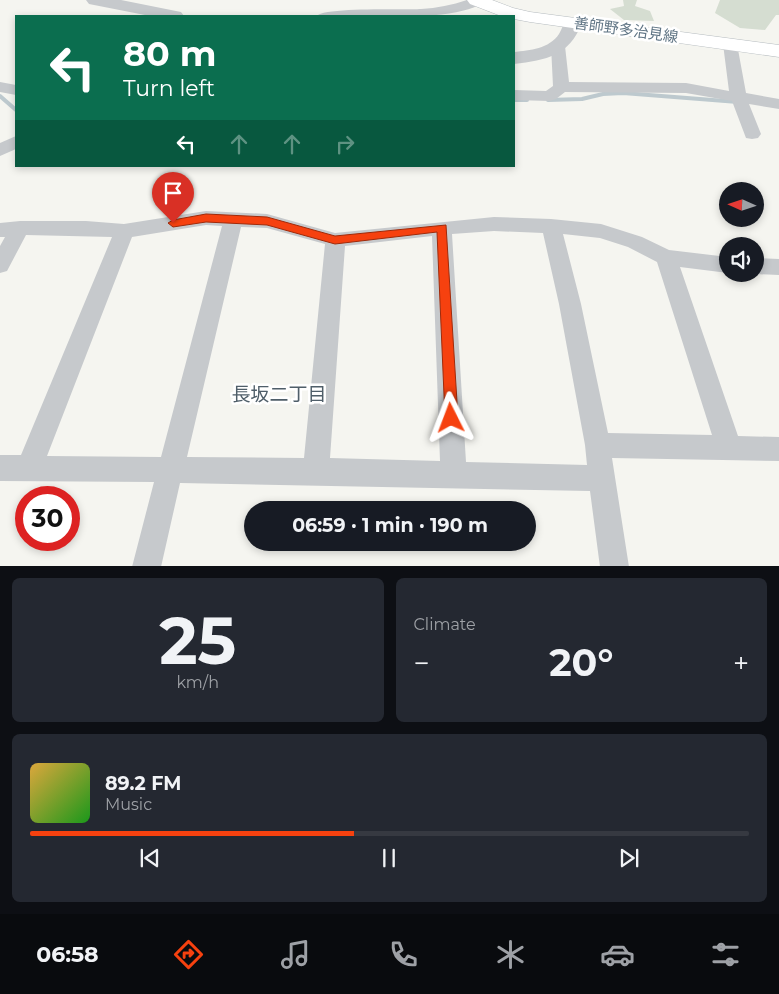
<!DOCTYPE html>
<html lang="en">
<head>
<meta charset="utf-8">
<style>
  body { margin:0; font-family:Montserrat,"Noto Sans JP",sans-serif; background:#242831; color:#f1f3f6; height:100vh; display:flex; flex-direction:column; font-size:19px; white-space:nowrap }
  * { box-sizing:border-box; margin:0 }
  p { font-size:16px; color:#9ea1a6 }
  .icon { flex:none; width:28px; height:28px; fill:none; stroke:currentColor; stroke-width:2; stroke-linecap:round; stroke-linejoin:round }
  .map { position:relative; height:566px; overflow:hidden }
  .side { display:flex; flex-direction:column; gap:12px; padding:12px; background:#0d0f14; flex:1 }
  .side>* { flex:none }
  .guide { position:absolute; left:15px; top:15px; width:500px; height:152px; border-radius:0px; box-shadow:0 2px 8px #0003; background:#0b6e4f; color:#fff; overflow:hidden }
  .needle { width:32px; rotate:273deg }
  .tools { position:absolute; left:719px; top:182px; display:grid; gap:10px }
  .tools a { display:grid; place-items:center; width:45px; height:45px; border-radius:50%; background:#171b24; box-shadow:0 2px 8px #0003; font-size:25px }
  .speed { position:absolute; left:15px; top:486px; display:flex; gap:10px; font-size:25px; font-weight:700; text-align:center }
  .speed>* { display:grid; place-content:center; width:65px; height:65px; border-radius:50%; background:#171b24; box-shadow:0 2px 8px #0003; line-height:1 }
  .speed .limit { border:8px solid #d22; background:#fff; color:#111 }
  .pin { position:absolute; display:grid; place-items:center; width:42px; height:42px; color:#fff; margin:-51px -21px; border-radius:50% 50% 50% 0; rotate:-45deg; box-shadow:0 0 5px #0007 }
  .pin .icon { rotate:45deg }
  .me { position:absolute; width:55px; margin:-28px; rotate:357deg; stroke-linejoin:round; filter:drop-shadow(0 0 4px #0008) }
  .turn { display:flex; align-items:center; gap:18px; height:105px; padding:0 25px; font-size:22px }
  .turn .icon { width:65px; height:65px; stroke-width:2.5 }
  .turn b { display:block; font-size:35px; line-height:42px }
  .lanes { display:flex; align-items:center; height:48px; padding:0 25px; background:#0003; justify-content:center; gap:25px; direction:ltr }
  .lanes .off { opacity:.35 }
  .big { font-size:38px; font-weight:700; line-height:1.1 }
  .side .card { flex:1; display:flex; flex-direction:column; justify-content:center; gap:8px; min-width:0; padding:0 18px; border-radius:8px; background:#242831 }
  .side .dial { align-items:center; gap:0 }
  .dial b { font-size:65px; line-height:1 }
  .song { display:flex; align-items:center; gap:15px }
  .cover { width:60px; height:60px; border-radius:8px; background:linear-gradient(135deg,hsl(40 70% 55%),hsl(120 70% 35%)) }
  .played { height:5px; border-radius:2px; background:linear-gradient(90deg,#f6410f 45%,#363941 45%) }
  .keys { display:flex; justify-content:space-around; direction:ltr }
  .heat { display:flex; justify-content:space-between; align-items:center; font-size:28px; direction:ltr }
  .side .tiles { flex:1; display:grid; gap:12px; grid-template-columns:1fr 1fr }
  .card:last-child { grid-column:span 2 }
  .trip { position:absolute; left:244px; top:501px; width:292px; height:50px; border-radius:25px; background:#171b24; box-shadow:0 2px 8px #0003; font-weight:700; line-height:50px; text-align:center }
  .tab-bar { display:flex; height:80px; justify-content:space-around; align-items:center; background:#090b0e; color:#9ea1a6 }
  .tab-bar .icon { width:35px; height:35px }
  .tab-bar .current { color:#f6410f }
  .tab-bar b { font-size:22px; color:#f1f3f6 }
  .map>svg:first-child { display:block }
</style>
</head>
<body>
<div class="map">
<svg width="779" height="567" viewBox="0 0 779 567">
  <rect width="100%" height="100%" fill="#f5f5f0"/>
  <g fill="#d5ddd1">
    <polygon points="623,0 637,0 635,6 650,11 654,21 624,20 610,9 624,6"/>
    <polygon points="720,0 779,0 779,15 776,15 765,30 740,28 715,13"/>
  </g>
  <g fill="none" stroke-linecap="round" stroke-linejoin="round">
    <g stroke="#bdc9ce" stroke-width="4">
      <polyline points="0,96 16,110"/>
      <polyline points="514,100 527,100"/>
      <polyline points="548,100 582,99 603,94 623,93 738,102"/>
    </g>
    <g stroke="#b5bbbf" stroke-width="1">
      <polygon id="secondary" points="467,0 492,0 513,8 530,12 779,45 779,57 530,22 514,19 514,16 501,16 470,4"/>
    </g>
    <g fill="#c6c9cc" fill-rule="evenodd">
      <path d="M467,0l17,1c-17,21 -139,17 -167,15 7,-9 87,-6 104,-7 16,-1 31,-4 46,-9z"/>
      <polygon points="730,40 735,41 737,44 746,93 779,99 779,109 749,104 761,134 758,138 752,139 746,138 732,101 686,93 565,92 556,99 550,101 514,100 514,90 546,91 553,86 551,46 553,43 563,43 565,46 569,82 686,83 729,91 723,44 725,41"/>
      <polygon points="0,82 16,85 16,95 0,92"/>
      <polygon points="16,136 16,149 0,156 0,143"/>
      <path d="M206,211l61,3 68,19 159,-16 57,2 50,5 41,13 27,13 59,7v16l-48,-6 58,169 41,1v24l-167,-3 17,109h-29l-10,-76 -410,-8 -19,84h-29l22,-85 -154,-1v-26h21l91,-218 -86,-2 -19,36 -7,2v-27l5,-9h-5v-14l20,-2h66l38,3zM206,225l16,1 -61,231 -114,-1 85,-219zM241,227l26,1 58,16 -21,214 -117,-1zM494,231l49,2 16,71 26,141 2,20 -121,-3 -14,-228zM563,234l37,4 28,9 29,15 55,173 -104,-2 -27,-129zM432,236l8,225 -110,-3 15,-212z"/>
      <polygon points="755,258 779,259 779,275 754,274"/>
    </g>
    <g fill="#c6c9cc" fill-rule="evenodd">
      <polygon points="86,0 121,0 181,12 184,16 150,16 89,4"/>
      <path d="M573,18l6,1 3,4c-13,33 -35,37 -68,41v-12c16,-2 35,-3 45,-18 3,-5 4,-10 8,-15z"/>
    </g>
    <use href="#secondary" fill="#fff" fill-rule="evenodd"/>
  </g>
  <polygon fill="#f6410f" stroke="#a02a0a" points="206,214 267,217 335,236 446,225 458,418 456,422 451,424 447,422 445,418 437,232 335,244 267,225 206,222 173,227 168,223 173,220"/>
  <g text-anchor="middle" stroke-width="5" stroke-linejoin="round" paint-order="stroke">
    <g font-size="15" fill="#607585" stroke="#fff">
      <text transform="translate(626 30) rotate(8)" y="5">善師野多治見線</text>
    </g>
    <g font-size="19" fill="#4f5e69" stroke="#fff">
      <text x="279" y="401">長坂二丁目</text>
    </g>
  </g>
</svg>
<div class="tools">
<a><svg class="needle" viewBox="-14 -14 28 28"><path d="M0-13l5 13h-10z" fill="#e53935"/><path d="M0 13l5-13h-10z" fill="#9ea1a6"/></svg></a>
<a><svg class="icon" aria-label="sound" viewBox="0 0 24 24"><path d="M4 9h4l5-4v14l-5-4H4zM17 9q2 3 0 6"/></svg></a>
</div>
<div class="speed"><div class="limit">30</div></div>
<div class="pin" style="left:173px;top:223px;background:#d93025"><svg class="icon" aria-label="arrive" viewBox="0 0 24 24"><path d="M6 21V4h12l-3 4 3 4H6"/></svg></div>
<svg class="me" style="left:451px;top:418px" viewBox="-20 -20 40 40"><path d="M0-17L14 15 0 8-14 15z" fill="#f6410f" stroke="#fff" stroke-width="4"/></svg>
<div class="trip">06:59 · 1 min · 190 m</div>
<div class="guide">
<div class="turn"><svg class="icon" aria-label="left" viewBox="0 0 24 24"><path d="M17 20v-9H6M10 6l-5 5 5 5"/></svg><div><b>80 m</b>Turn left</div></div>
<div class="lanes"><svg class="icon" aria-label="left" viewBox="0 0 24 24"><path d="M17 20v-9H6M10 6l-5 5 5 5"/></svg><svg class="icon off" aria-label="ahead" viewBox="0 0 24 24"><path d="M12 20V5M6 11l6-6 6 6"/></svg><svg class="icon off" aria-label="ahead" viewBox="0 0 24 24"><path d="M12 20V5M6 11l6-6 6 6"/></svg><svg class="icon off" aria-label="right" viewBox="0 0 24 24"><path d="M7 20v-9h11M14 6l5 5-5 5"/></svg></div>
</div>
</div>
<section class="side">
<div class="tiles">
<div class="card dial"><b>25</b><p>km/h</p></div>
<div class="card"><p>Climate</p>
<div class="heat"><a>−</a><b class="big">20°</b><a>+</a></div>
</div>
<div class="card">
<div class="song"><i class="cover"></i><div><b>89.2 FM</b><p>Music</p></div></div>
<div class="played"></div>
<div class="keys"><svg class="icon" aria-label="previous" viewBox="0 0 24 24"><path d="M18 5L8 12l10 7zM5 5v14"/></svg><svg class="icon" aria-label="pause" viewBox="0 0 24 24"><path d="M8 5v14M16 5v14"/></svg><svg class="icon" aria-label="next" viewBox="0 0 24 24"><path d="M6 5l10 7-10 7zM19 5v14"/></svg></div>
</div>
</div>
</section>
<nav class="tab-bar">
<b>06:58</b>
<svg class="icon current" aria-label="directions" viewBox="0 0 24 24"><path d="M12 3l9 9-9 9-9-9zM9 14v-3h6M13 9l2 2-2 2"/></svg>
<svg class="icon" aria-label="music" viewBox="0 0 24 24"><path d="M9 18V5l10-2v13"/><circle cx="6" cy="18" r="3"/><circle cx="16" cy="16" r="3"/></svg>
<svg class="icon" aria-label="phone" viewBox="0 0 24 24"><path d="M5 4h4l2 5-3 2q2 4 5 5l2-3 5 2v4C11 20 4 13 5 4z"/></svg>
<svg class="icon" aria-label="climate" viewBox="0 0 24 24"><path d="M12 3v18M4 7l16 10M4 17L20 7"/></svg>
<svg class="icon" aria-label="car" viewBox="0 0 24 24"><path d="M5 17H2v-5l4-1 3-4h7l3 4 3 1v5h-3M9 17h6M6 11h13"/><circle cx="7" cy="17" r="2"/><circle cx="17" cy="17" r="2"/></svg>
<svg class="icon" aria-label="filters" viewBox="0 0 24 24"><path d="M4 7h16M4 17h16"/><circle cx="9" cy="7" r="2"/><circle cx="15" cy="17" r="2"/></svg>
</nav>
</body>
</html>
